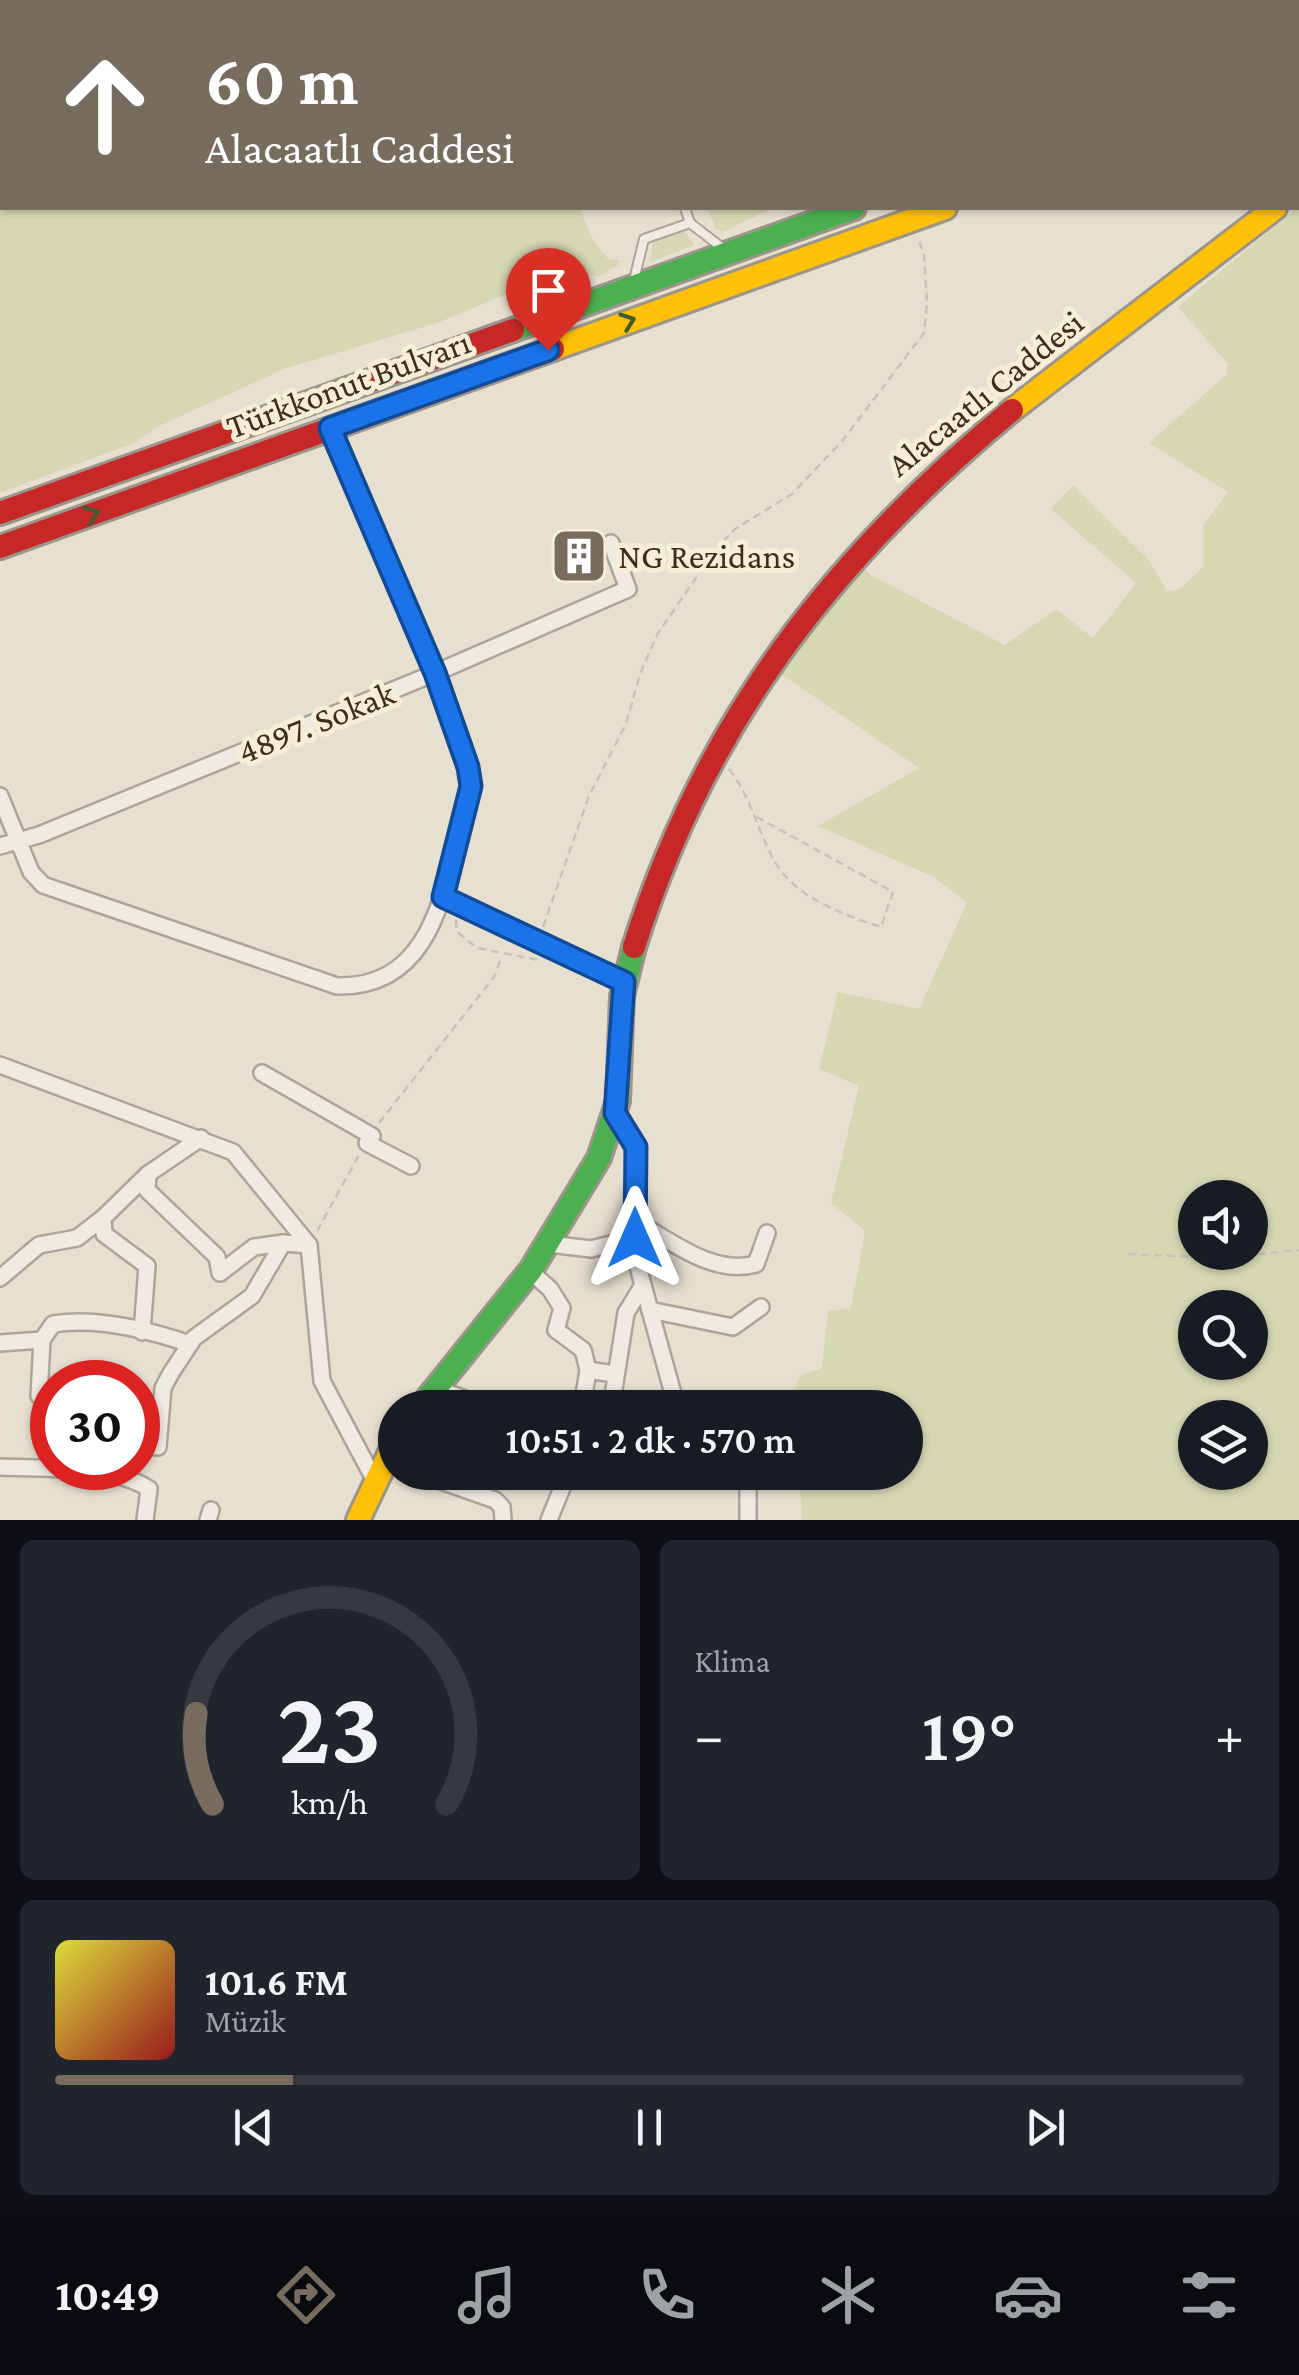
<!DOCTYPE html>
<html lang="tr">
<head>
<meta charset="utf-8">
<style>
  body { margin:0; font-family:"Crimson Pro",serif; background:#20242c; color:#f1f3f6; height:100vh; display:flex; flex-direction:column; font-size:38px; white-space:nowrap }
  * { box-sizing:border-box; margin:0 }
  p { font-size:32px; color:#9ea1a6 }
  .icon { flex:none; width:55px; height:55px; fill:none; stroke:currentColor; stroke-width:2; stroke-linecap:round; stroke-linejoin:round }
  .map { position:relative; height:1520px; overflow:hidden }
  .details { display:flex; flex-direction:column; gap:20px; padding:20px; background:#0d0f14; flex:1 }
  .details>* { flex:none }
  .top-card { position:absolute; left:0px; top:0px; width:1300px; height:210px; box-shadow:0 2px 8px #0004; background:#786c5e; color:#fff; overflow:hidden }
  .buttons { position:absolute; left:1178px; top:1180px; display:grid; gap:20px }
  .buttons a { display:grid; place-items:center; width:90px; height:90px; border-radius:50%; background:#171b24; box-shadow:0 2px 8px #0004; font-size:50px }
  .speed { position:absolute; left:30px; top:1360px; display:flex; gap:20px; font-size:50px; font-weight:700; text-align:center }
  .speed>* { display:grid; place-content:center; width:130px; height:130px; border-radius:50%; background:#171b24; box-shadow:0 2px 8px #0004; line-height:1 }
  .speed .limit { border:15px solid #d22; background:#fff; color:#111 }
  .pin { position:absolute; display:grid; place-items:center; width:85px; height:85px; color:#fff; margin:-102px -42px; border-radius:50% 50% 50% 0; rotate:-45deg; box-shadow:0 0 10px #0007 }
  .pin .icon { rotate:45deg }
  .me { position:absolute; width:110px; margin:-55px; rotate:0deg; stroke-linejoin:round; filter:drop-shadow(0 0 8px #0008) }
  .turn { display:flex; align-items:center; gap:35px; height:210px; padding:0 40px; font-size:45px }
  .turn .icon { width:130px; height:130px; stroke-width:2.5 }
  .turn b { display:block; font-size:70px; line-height:85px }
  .big { font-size:75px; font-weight:600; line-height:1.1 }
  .details .widget { flex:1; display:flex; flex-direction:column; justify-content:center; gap:15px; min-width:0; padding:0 35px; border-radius:15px; background:#20242c }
  .details .dial { align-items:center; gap:0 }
  .dial svg { height:260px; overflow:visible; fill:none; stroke:#363941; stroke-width:7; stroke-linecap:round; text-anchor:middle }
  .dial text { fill:#f1f3f6; stroke:none }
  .song { display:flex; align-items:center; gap:30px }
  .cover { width:120px; height:120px; border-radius:15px; background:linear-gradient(135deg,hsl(60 70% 55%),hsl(0 70% 35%)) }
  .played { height:10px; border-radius:5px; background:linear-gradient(90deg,#786c5e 20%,#363941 20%) }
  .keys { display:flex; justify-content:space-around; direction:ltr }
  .heat { display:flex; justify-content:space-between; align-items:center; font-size:55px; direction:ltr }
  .details .tiles { flex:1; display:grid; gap:20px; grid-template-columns:1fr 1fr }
  .widget:last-child { grid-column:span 2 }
  .trip { position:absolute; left:378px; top:1390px; width:545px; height:100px; border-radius:50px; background:#171b24; box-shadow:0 2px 8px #0004; font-weight:600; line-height:100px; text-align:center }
  .menu { display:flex; height:160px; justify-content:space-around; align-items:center; background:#090b0e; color:#9ea1a6 }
  .menu .icon { width:70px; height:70px }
  .menu .active { color:#786c5e }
  .menu b { font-size:45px; color:#f1f3f6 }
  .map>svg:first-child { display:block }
</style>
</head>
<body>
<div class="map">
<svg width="1299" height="1520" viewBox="0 0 1299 1520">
  <rect width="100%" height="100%" fill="#e7e0d1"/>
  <g fill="#d6d7b3" fill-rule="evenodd">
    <polygon points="0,0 520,0 2,2 2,208 580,208 592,238 608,259 620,260 618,265 599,277 590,274 551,290 507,294 437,323 284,369 157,427 134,443 0,493"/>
    <polygon points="649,0 1191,0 1191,2 650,2"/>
    <path d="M1299,206v1314h-497l-2,-36 -41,-3 3,-8 143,-1v-64l-117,-1 12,-32 22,-7 6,-57 23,-3 14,-77 -34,-28 28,-117 -40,-17 19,-77 81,17 48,-106 -33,-26 -116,-51 101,-58 -141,-96 83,-107 10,10 134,70 51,-36 37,29 43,-55 -85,-74 22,-24 75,74 19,32 12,-1 24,-23v-41l25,-34 -79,-49 77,-68 2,-11 -50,-57zM1195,1198h55v54h-55zM1195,1308h55v54h-55zM1195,1418h55v54h-55z"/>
    <polygon points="707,208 772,208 723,232 716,229"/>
    <polygon points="683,230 695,245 650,262 653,241"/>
  </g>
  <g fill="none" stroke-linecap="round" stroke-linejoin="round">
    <g stroke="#ada599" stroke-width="12">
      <g id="lane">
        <polyline points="685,208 690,223 725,250"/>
        <polyline points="633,284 644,239 690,223"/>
      </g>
    </g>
    <g stroke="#ada599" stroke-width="20">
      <g id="street">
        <path d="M0,796l31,76 12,13 294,101c86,2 103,-77 120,-143 6,-24 17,-50 12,-75 -11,-46 -33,-92 -52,-136 -29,-68 -58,-136 -87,-204"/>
        <polyline points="0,846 39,835 435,673 628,589 611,543"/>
        <polyline points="443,897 624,982"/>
        <polyline points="0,1065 233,1152 309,1245 322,1381 374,1479"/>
        <polyline points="262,1073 372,1136"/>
        <polyline points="615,1113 635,1147 635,1256 677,1408"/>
        <polyline points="367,1143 411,1166"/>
        <polyline points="148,1174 147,1190 217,1257 220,1273 254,1247 283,1243"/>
        <path d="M635,1221c36,20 78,55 121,43l11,-31"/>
        <polyline points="549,1244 591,1249 635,1238"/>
        <polyline points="530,1271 550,1289 562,1308 556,1330 583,1350 588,1370"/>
        <polyline points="0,1278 39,1245 77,1238 103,1218"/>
        <polyline points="650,1310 733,1327 761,1307"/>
        <polyline points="142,1332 147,1266 104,1234 103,1218 148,1174 201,1138"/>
        <polyline points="42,1340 39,1396 52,1398"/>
        <path d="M0,1343l42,-3 11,-16c43,-7 96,6 137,20"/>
        <polyline points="435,1388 489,1408"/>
        <polyline points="582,1408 588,1370 614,1374"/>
        <polyline points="611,1408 626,1313 643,1285"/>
        <polyline points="138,1445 158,1447 163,1388 171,1373 194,1338 252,1296 283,1243 309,1245"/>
        <path d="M0,1467c42,2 115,-2 149,22l-4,31"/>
        <polyline points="415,1472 495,1500 502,1507 503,1520"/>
        <polyline points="704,1472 748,1480 748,1520"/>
        <polyline points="208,1520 211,1510"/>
        <polyline points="549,1520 562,1488 558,1472"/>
      </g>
    </g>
    <g stroke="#9c958a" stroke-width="28">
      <g id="fast">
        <polyline points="513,330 854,208"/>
        <polyline points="420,1408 531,1270 599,1158 618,1101 622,996 634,947"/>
      </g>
    </g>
    <g stroke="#9c958a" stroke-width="28">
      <g id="slow">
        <polyline points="1298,116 1299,116"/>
        <polyline points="553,349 945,208"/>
        <polyline points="1012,410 1275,208"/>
        <polyline points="358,1520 395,1442"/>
      </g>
    </g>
    <g stroke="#9c958a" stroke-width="28">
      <g id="jam">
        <polyline points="1298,86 1299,86"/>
        <polyline points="1298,189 1299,188"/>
        <polyline points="0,513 513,330"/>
        <polyline points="0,547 553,349"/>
        <path d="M634,947c71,-225 198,-388 378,-537"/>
      </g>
    </g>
    <g stroke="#c8c2b9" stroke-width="2.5" stroke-dasharray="8 5" stroke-linecap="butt">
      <path d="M729,769c22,28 29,63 46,93 21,36 69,53 106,65l12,-35 -138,-76"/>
      <polyline points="456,920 457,932 477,948 539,960"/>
      <polyline points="543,927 589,796 626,724 640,674 658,633 716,549 735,529 792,494 843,440 924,333 927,304 924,254 918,239"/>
      <polyline points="379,1123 494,977 502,956"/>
      <polyline points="317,1231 359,1155"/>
      <polyline points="1128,1254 1222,1258 1299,1250"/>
    </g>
    <use href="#lane" stroke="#efebe3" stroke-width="8"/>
    <use href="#street" stroke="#efebe3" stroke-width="15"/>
    <use href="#fast" stroke="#4caf50" stroke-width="22"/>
    <use href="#slow" stroke="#ffc107" stroke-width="22"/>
    <use href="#jam" stroke="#c62828" stroke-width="22"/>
  </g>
  <defs><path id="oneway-chevron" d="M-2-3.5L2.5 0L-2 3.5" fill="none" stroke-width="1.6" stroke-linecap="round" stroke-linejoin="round" transform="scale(2.5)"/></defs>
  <g stroke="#425b31">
    <use href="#oneway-chevron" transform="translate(628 321) rotate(-20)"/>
    <use href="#oneway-chevron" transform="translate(92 514) rotate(-20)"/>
  </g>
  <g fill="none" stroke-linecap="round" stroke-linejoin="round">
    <g stroke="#114b97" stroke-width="25">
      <polyline id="route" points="548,350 330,428 435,673 468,767 471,786 443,897 624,982 615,1113 636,1147 635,1238"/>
    </g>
    <use href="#route" stroke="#1a73e8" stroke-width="18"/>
  </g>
  <defs>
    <g id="building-square" transform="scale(2.875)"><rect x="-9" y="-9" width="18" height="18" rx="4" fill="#786c5e" stroke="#f7eed8"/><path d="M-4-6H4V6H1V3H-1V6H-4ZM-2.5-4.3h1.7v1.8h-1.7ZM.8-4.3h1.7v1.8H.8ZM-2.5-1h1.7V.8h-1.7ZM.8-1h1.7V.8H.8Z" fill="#fff"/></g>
  </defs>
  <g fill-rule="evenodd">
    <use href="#building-square" x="579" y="556"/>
  </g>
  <g text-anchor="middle" stroke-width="10" stroke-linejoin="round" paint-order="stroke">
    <g font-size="35" fill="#3d2e20" stroke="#f7eed8">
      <text transform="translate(348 384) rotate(-20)" y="12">Türkkonut Bulvarı</text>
      <text transform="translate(985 393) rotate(-39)" y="12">Alacaatlı Caddesi</text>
      <text transform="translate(316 722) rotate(-22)" y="12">4897. Sokak</text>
    </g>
    <g font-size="35" fill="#3d2e20" stroke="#f7eed8" text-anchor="start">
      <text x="618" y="568">NG Rezidans</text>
    </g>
  </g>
</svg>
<div class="buttons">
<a><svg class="icon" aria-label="sound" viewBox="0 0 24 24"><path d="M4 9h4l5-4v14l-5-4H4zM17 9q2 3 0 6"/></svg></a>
<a><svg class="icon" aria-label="search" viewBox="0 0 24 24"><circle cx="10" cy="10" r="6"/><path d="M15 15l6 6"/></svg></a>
<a><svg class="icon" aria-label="layers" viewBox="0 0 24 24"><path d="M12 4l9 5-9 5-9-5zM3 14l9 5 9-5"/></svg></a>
</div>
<div class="speed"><div class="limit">30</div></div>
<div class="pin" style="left:548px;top:350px;background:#d93025"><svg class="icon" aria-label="arrive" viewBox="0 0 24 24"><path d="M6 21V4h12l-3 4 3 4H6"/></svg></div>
<svg class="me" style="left:635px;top:1238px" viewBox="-20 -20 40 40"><path d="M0-17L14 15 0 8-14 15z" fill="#1a73e8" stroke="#fff" stroke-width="4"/></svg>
<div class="trip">10:51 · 2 dk · 570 m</div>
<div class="top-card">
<div class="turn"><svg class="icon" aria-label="ahead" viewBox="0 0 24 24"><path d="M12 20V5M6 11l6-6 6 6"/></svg><div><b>60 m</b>Alacaatlı Caddesi</div></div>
</div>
</div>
<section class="details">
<div class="tiles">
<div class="widget dial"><svg viewBox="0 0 100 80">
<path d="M14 69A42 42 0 1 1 86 69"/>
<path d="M14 69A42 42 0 0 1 9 41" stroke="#786c5e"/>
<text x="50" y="56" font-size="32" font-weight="700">23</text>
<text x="50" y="72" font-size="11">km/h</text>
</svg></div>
<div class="widget"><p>Klima</p>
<div class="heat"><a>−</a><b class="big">19°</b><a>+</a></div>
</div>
<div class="widget">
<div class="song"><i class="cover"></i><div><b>101.6 FM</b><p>Müzik</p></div></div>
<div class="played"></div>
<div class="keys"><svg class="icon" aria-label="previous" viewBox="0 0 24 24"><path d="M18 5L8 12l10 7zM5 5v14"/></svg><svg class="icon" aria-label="pause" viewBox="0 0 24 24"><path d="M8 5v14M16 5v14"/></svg><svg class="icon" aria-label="next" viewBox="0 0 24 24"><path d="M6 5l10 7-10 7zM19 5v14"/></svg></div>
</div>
</div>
</section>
<nav class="menu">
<b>10:49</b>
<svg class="icon active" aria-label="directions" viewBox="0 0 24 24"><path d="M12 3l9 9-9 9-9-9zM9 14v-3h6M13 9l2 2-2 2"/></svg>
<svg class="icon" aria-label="music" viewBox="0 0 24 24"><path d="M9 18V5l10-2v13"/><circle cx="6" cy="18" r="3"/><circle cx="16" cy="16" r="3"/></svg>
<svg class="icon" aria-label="phone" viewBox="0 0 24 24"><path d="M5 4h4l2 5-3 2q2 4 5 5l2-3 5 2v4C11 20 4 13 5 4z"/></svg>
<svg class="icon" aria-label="climate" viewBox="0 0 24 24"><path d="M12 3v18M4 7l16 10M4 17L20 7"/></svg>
<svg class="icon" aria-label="car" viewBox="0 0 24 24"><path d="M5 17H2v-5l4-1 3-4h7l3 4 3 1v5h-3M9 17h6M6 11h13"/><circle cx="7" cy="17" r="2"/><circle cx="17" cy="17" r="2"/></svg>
<svg class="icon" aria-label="filters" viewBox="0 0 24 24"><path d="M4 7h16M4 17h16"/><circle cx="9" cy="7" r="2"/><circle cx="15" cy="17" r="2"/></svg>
</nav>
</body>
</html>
